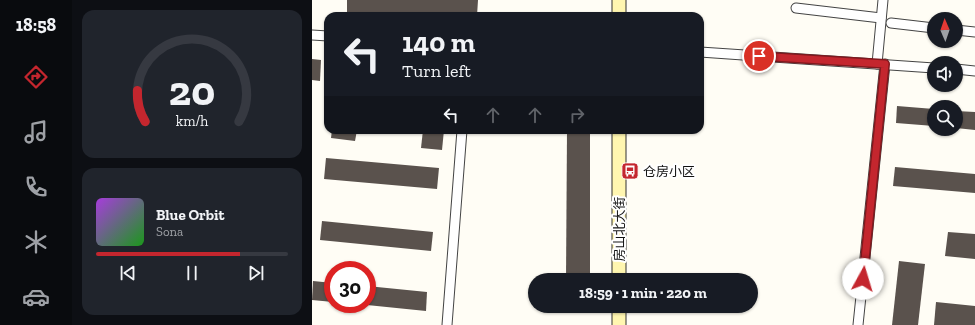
<!DOCTYPE html>
<html lang="en">
<head>
<meta charset="utf-8">
<style>
  body { margin:0; font-family:"Zilla Slab","Noto Sans SC",serif; background:#20242c; color:#f1f3f6; height:100vh; display:flex; flex-direction:column; font-size:15px; white-space:nowrap }
  * { box-sizing:border-box; margin:0 }
  p { font-size:13px; color:#9ea1a6 }
  .icon { flex:none; width:22px; height:22px; fill:none; stroke:currentColor; stroke-width:2; stroke-linecap:round; stroke-linejoin:round }
  .map { position:relative; flex:1; overflow:hidden }
  .panel { display:flex; flex-direction:column; gap:10px; padding:10px; background:#0d0f14; width:240px }
  .panel>* { flex:none }
  .top-card { position:absolute; left:12px; top:12px; width:380px; height:122px; border-radius:12px; box-shadow:0 1px 3px #0004; background:#171b24; color:#f1f3f6; overflow:hidden }
  .needle { width:26px; rotate:358deg }
  .buttons { position:absolute; left:615px; top:12px; display:grid; gap:8px }
  .buttons a { display:grid; place-items:center; width:36px; height:36px; border-radius:50%; background:#171b24; box-shadow:0 1px 3px #0004; font-size:20px }
  .speed { position:absolute; left:12px; top:261px; display:flex; gap:8px; font-size:20px; font-weight:700; text-align:center }
  .speed>* { display:grid; place-content:center; width:52px; height:52px; border-radius:50%; background:#171b24; box-shadow:0 1px 3px #0004; line-height:1 }
  .speed .limit { border:6px solid #d22; background:#fff; color:#111 }
  .pin { position:absolute; display:grid; place-items:center; width:34px; height:34px; color:#fff; margin:-17px; border:2px solid #fff; border-radius:50%; box-shadow:0 1px 4px #0007 }
  .me { position:absolute; width:44px; margin:-22px; rotate:6deg; stroke-linejoin:round; filter:drop-shadow(0 0 3px #0008) }
  .turn { display:flex; align-items:center; gap:14px; height:84px; padding:0 12px; font-size:18px }
  .turn .icon { width:52px; height:52px; stroke-width:2.5 }
  .turn b { display:block; font-size:28px; line-height:34px }
  .lanes { display:flex; align-items:center; height:38px; padding:0 12px; background:#0003; justify-content:center; gap:20px; direction:ltr }
  .lanes .off { opacity:.35 }
  .panel .widget { flex:1; display:flex; flex-direction:column; justify-content:center; gap:6px; min-width:0; padding:0 14px; border-radius:12px; background:#20242c }
  .panel .dial { align-items:center; gap:0 }
  .dial svg { height:104px; overflow:visible; fill:none; stroke:#363941; stroke-width:7; stroke-linecap:round; text-anchor:middle }
  .dial text { fill:#f1f3f6; stroke:none }
  .song { display:flex; align-items:center; gap:12px }
  .cover { width:48px; height:48px; border-radius:6px; background:linear-gradient(135deg,hsl(280 70% 55%),hsl(120 70% 35%)) }
  .played { height:4px; border-radius:2px; background:linear-gradient(90deg,#c4262e 75%,#363941 75%) }
  .keys { display:flex; justify-content:space-around; direction:ltr }
  .trip { position:absolute; left:216px; top:273px; width:230px; height:40px; border-radius:20px; background:#171b24; box-shadow:0 1px 3px #0004; font-weight:700; line-height:40px; text-align:center }
  main { display:flex; flex:1; min-height:0 }
  .dock { display:flex; flex-direction:column; width:72px; justify-content:space-around; align-items:center; background:#090b0e; color:#9ea1a6 }
  .dock .icon { width:28px; height:28px }
  .dock .current { color:#c4262e }
  .dock b { font-size:18px; color:#f1f3f6 }
  .map>svg:first-child { display:block }
</style>
</head>
<body>
<main>
<nav class="dock">
<b>18:58</b>
<svg class="icon current" aria-label="directions" viewBox="0 0 24 24"><path d="M12 3l9 9-9 9-9-9zM9 14v-3h6M13 9l2 2-2 2"/></svg>
<svg class="icon" aria-label="music" viewBox="0 0 24 24"><path d="M9 18V5l10-2v13"/><circle cx="6" cy="18" r="3"/><circle cx="16" cy="16" r="3"/></svg>
<svg class="icon" aria-label="phone" viewBox="0 0 24 24"><path d="M5 4h4l2 5-3 2q2 4 5 5l2-3 5 2v4C11 20 4 13 5 4z"/></svg>
<svg class="icon" aria-label="climate" viewBox="0 0 24 24"><path d="M12 3v18M4 7l16 10M4 17L20 7"/></svg>
<svg class="icon" aria-label="car" viewBox="0 0 24 24"><path d="M5 17H2v-5l4-1 3-4h7l3 4 3 1v5h-3M9 17h6M6 11h13"/><circle cx="7" cy="17" r="2"/><circle cx="17" cy="17" r="2"/></svg>
</nav>
<section class="panel">
<div class="widget dial"><svg viewBox="0 0 100 80">
<path d="M14 69A42 42 0 1 1 86 69"/>
<path d="M14 69A42 42 0 0 1 8 45" stroke="#c4262e"/>
<text x="50" y="56" font-size="32" font-weight="700">20</text>
<text x="50" y="72" font-size="11">km/h</text>
</svg></div>
<div class="widget">
<div class="song"><i class="cover"></i><div><b>Blue Orbit</b><p>Sona</p></div></div>
<div class="played"></div>
<div class="keys"><svg class="icon" aria-label="previous" viewBox="0 0 24 24"><path d="M18 5L8 12l10 7zM5 5v14"/></svg><svg class="icon" aria-label="pause" viewBox="0 0 24 24"><path d="M8 5v14M16 5v14"/></svg><svg class="icon" aria-label="next" viewBox="0 0 24 24"><path d="M6 5l10 7-10 7zM19 5v14"/></svg></div>
</div>
</section>
<div class="map">
<svg width="663" height="325" viewBox="0 0 663 325">
  <rect width="100%" height="100%" fill="#fffdf5"/>
  <g fill="#5a524d">
    <polygon points="35,0 166,0 165,16 35,13"/>
    <polygon points="0,59 9,60 8,81 0,80"/>
    <polygon points="585,106 622,109 622,126 584,123"/>
    <polygon points="644,111 663,112 663,130 644,128"/>
    <polygon points="20,130 45,130 43,141 19,138"/>
    <polygon points="111,130 132,130 130,150 109,148"/>
    <polygon points="255,131 278,131 278,280 254,280"/>
    <polygon points="14,158 127,168 125,189 12,179"/>
    <polygon points="583,167 663,174 663,193 581,186"/>
    <polygon points="10,221 121,232 119,251 8,240"/>
    <polygon points="636,232 663,234 663,259 633,256"/>
    <polygon points="587,261 613,264 606,325 580,325"/>
    <polygon points="1,281 21,283 21,302 0,300"/>
    <polygon points="55,286 115,292 114,311 55,305"/>
    <polygon points="624,302 663,306 663,325 622,325"/>
    <rect x="254" y="306" width="24" height="5"/>
  </g>
  <g fill="none" stroke-linecap="round" stroke-linejoin="round">
    <g stroke="#444" stroke-width="11">
      <g id="street">
        <polyline points="484,8 569,18"/>
        <polyline points="579,23 622,28"/>
        <polyline points="644,30 663,32"/>
        <polyline points="0,35 16,36"/>
        <polyline points="388,52 622,68"/>
        <polyline points="565,64 571,0"/>
        <polyline points="644,69 663,71"/>
        <polyline points="135,325 150,130"/>
        <polyline points="546,325 573,64"/>
      </g>
    </g>
    <g stroke="#333" stroke-width="15">
      <g id="secondary">
        <polyline points="307,0 307,16"/>
        <polyline points="307,130 307,280"/>
        <polyline points="307,306 307,325"/>
      </g>
    </g>
    <use href="#street" stroke="#fff" stroke-width="9"/>
    <use href="#secondary" stroke="#fff6b0" stroke-width="13"/>
  </g>
  <g fill="none" stroke-linecap="round" stroke-linejoin="round">
    <g stroke="#7f191e" stroke-width="10">
      <polyline id="route" points="447,56 573,64 551,279"/>
    </g>
    <use href="#route" stroke="#c4262e" stroke-width="7"/>
  </g>
  <defs>
    <g id="bus-square" transform="scale(0.9)"><rect x="-9" y="-9" width="18" height="18" rx="4" fill="#c4262e" stroke="#fff"/><path d="M-5-6H5V4H4V6H2V4H-2V6H-4V4H-5ZM-3.5-4V0h7V-4ZM-3.5 1.2v1.5H-2V1.2ZM2 1.2v1.5H3.5V1.2Z" fill="#fff"/></g>
  </defs>
  <g fill-rule="evenodd">
    <use href="#bus-square" x="318" y="171"/>
  </g>
  <g text-anchor="middle" stroke-width="4" stroke-linejoin="round" paint-order="stroke">
    <g font-size="13" fill="#111" stroke="#fff" text-anchor="start">
      <text x="331" y="176">仓房小区</text>
    </g>
    <g font-size="13" fill="#111" stroke="#fff">
      <text transform="translate(307 229) rotate(-90)" y="5">房山北大街</text>
    </g>
  </g>
</svg>
<div class="buttons">
<a><svg class="needle" viewBox="-14 -14 28 28"><path d="M0-13l5 13h-10z" fill="#e53935"/><path d="M0 13l5-13h-10z" fill="#9ea1a6"/></svg></a>
<a><svg class="icon" aria-label="sound" viewBox="0 0 24 24"><path d="M4 9h4l5-4v14l-5-4H4zM17 9q2 3 0 6"/></svg></a>
<a><svg class="icon" aria-label="search" viewBox="0 0 24 24"><circle cx="10" cy="10" r="6"/><path d="M15 15l6 6"/></svg></a>
</div>
<div class="speed"><div class="limit">30</div></div>
<div class="pin" style="left:447px;top:56px;background:#d93025"><svg class="icon" aria-label="arrive" viewBox="0 0 24 24"><path d="M6 21V4h12l-3 4 3 4H6"/></svg></div>
<svg class="me" style="left:551px;top:279px" viewBox="-20 -20 40 40"><circle r="19" fill="#fff"/><path d="M0-13L10 11 0 6-10 11z" fill="#c4262e"/></svg>
<div class="trip">18:59 · 1 min · 220 m</div>
<div class="top-card">
<div class="turn"><svg class="icon" aria-label="left" viewBox="0 0 24 24"><path d="M17 20v-9H6M10 6l-5 5 5 5"/></svg><div><b>140 m</b>Turn left</div></div>
<div class="lanes"><svg class="icon" aria-label="left" viewBox="0 0 24 24"><path d="M17 20v-9H6M10 6l-5 5 5 5"/></svg><svg class="icon off" aria-label="ahead" viewBox="0 0 24 24"><path d="M12 20V5M6 11l6-6 6 6"/></svg><svg class="icon off" aria-label="ahead" viewBox="0 0 24 24"><path d="M12 20V5M6 11l6-6 6 6"/></svg><svg class="icon off" aria-label="right" viewBox="0 0 24 24"><path d="M7 20v-9h11M14 6l5 5-5 5"/></svg></div>
</div>
</div>
</main>
</body>
</html>
